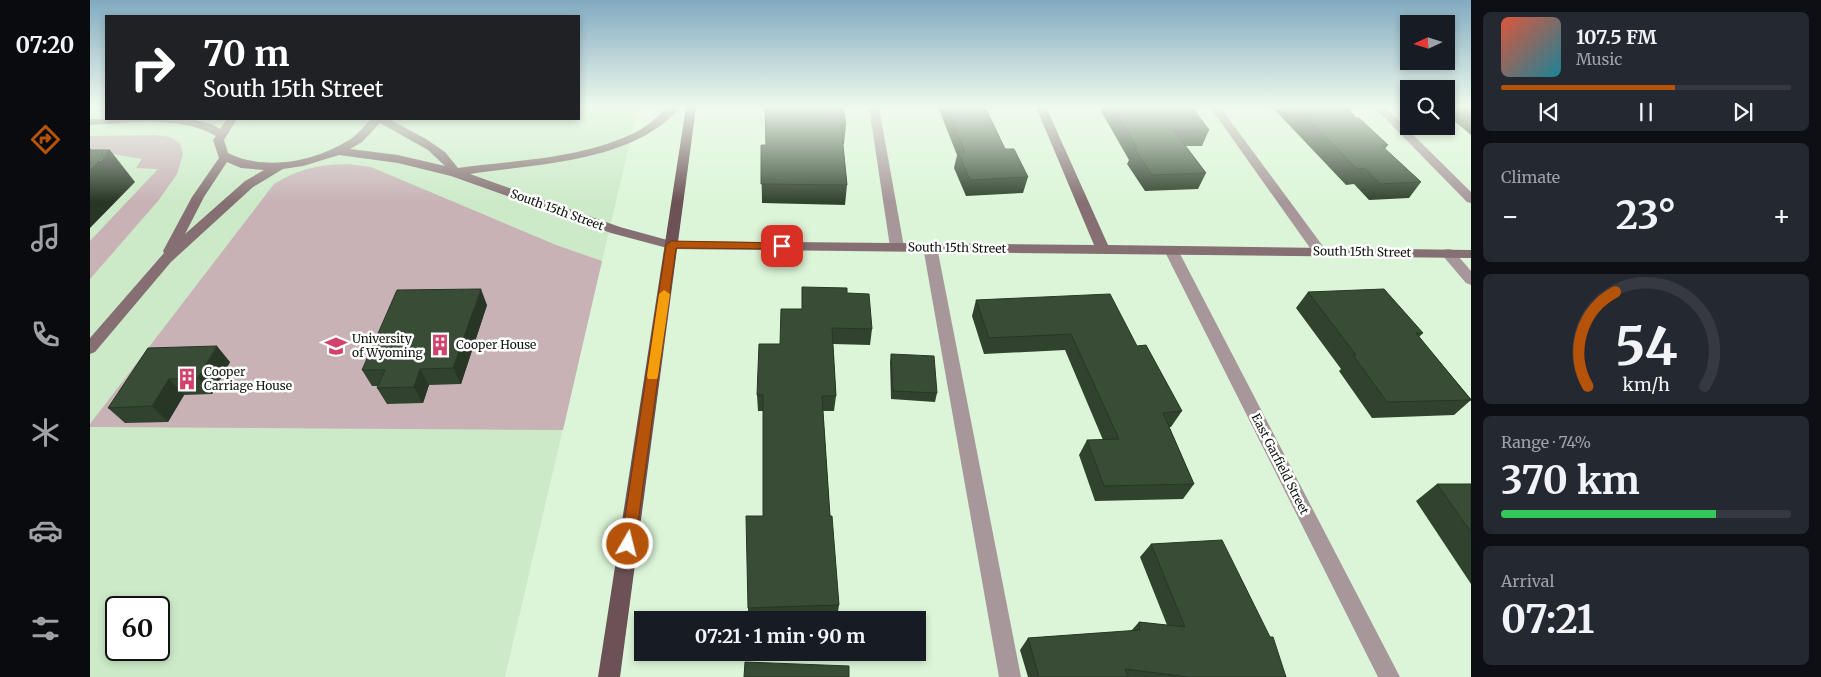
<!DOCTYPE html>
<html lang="en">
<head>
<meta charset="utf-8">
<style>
  body { margin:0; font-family:Merriweather,serif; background:#242831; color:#f1f3f6; height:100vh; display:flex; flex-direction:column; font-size:19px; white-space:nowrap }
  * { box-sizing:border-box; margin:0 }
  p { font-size:16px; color:#9ea1a6 }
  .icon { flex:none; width:28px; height:28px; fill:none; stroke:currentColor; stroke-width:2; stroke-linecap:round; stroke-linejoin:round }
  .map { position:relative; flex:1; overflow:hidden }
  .panel { display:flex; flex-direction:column; gap:12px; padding:12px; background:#0d0f14; width:350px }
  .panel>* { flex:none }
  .guide { position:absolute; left:15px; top:15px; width:475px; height:105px; border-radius:0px; box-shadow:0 2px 8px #0003; background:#202124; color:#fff; overflow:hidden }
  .needle { width:32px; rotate:266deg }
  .buttons { position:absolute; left:1310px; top:15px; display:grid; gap:10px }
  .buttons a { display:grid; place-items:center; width:55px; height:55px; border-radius:0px; background:#171b24; box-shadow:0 2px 8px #0003; font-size:25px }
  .speed { position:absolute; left:15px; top:596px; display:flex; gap:10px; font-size:25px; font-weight:700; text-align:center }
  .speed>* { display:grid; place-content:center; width:65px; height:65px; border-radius:50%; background:#171b24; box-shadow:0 2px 8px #0003; line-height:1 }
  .speed .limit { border:2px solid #111; border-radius:8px; background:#fff; color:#111 }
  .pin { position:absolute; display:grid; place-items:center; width:42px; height:42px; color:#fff; margin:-21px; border-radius:10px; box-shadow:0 2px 8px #0006 }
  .me { position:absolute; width:55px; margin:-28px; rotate:8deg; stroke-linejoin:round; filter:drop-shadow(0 0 4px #0008) }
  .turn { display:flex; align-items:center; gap:18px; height:105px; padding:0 15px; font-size:22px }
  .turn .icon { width:65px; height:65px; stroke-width:2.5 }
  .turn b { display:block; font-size:35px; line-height:42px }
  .big { font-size:38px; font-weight:700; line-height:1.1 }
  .panel .card { flex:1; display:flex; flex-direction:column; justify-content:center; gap:8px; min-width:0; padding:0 18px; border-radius:8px; background:#242831 }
  .panel .dial { align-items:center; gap:0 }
  .dial svg { height:130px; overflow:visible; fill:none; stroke:#363941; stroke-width:7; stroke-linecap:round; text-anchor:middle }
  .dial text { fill:#f1f3f6; stroke:none }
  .song { display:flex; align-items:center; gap:15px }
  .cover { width:60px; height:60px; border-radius:8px; background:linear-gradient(135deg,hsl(10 70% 55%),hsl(190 70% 35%)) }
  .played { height:5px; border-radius:2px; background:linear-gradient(90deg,#b45309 60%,#363941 60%) }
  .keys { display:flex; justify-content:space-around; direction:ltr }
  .heat { display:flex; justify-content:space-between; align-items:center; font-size:28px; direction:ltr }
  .charge { height:8px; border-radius:4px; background:linear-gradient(90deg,#34c759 74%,#363941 0) }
  .trip { position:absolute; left:544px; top:611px; width:292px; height:50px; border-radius:0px; background:#171b24; box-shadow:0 2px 8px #0003; font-weight:700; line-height:50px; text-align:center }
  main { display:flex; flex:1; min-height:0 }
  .menu { display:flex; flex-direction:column; width:90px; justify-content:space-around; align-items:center; background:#090b0e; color:#9ea1a6 }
  .menu .icon { width:35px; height:35px }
  .menu .current { color:#b45309 }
  .menu b { font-size:22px; color:#f1f3f6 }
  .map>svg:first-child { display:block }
</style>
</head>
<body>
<main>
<nav class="menu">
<b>07:20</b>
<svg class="icon current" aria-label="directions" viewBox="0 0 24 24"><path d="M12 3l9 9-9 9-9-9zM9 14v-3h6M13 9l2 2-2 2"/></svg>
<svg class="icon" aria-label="music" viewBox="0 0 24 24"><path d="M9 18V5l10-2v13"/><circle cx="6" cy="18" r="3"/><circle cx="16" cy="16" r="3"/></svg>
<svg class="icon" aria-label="phone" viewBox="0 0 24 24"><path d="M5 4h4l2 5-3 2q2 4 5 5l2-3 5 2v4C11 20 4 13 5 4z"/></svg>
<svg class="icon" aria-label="climate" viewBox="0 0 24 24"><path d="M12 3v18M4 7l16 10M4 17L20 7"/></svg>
<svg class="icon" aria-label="car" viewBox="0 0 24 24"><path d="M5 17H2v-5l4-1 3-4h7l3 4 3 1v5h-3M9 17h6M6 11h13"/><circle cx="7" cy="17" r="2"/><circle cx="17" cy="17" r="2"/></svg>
<svg class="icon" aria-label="filters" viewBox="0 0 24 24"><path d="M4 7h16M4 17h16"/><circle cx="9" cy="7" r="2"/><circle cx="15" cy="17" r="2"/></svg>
</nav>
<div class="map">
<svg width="1381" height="677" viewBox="0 0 1381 677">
  <rect width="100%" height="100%" fill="#dcf5d8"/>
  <path fill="#cceac8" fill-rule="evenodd" d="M0,107h16v12h473v-12h59l-133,570h-415zM26,608h43v42h-43z"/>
  <g fill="#c8b2b6">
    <polygon points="65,135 80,137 90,143 93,154 87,174 68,201 0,279 0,241 68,169 46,168 52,159 0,150 0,136"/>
    <path d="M258,164l23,3 185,78 46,16 -39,169 -473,-3v-3l184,-240c27,-16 43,-19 74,-20z"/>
  </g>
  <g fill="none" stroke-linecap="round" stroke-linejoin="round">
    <g fill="#a7979a" fill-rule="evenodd">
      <polygon points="779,107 789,107 814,247 812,250 802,250 800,247"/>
      <polygon points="1120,107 1130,107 1235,249 1237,252 1235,255 1225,255"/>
      <polygon points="840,243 845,244 847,247 931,677 909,677 833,247 835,244"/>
      <polygon points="1358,249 1363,250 1381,271 1381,285 1376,283 1353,256 1351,253 1353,250"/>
    </g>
    <g fill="#a7979a" fill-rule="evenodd">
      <polygon points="1284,107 1295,107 1381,192 1381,203 1377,202"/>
      <polygon points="1081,246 1086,247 1088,250 1310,677 1288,677 1074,250 1076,247"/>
    </g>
    <path fill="#856f73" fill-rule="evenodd" d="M578,107h12c-44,55 -145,57 -210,67l150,53 51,14 423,4 -58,-138h10l62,138 363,5v8l-800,-9 -60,-16 -160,-57 -53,-13 -59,-8 -36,11 -20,3 -30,18 -82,75 -76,90 -5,2v-16l74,-85 -1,-2 29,-54 27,-39 -6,-18 3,-4c-38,-21 -84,-13 -126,-11v-6h101l20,5 9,5 7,-10h10l-13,21 4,13c38,19 90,8 124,-15 7,-5 13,-13 19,-19h18l37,20 19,13 13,16c59,-8 126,-9 180,-37 11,-6 21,-16 30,-24zM290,123l48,27 17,16 -47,-11 -48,-6 12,-7zM137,162l14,6 23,2 -19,11 -60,53 19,-37z"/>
    <polygon fill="#6c5257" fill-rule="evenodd" points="596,107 606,107 530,677 508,677"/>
  </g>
  <g fill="#31422e">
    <polygon points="675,107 756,125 754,144 753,144 757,185 755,205 672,203 671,145 676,145"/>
    <polygon points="848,107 895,107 915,149 938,177 933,193 876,196 864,168 867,155"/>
    <polygon points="1012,107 1102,107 1119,130 1112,146 1096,146 1116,173 1108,189 1055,191 1037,164 1039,160 1011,111"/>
    <polygon points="1182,107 1257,107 1266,118 1298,145 1295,149 1331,182 1319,198 1279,200 1264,184 1256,185"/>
    <polygon points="1356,107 1381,107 1381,135 1356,114"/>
    <polygon points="1218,292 1333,333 1329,337 1381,399 1381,400 1364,415 1282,418 1249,371 1251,369 1206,308"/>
    <polygon points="757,293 782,329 780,345 743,344 746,396 744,411 733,411 740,516 749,605 747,618 658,620 658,608 673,516 673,411 668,411 667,395 712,309"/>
    <polygon points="886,300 1047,346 1092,411 1081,427 1079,427 1104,484 1093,499 1005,501 989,455 997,440 1013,440 975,350 894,354 882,316"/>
    <polygon points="397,305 371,384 339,385 333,403 297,404 287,388 288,386 282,386 272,370"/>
    <polygon points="58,348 140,362 122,394 94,395 78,422 35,423 18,408"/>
    <polygon points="801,354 847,393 845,402 801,399 800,362"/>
    <polygon points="1347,484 1381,484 1381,584 1326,501"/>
    <polygon points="1061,544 1196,677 938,677 930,650 938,638 1041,631 1049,622 1077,625 1050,557"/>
  </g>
  <g fill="#283626">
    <polygon points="0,148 10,161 20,150 45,182 0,228"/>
    <polygon points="391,289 397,305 371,384 363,368"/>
    <polygon points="127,346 140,362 122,394 108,378"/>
    <polygon points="330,369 339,385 333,403 324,387"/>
    <polygon points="79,379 94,395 78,422 62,406"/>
  </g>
  <g fill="#394d36" stroke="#283626">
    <polygon points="675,107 753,107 756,125 751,125 757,185 671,184 671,145 676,145"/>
    <polygon points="857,107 895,107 915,149 924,149 938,177 880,180 868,152 875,152"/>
    <polygon points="1023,107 1102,107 1119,130 1084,131 1116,173 1062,175 1044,148 1047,148"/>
    <polygon points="1206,107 1257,107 1266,118 1269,118 1298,145 1291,145 1331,182 1290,184 1275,168 1267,169"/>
    <polygon points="0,150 20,150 0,170"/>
    <polygon points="712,287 757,288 757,293 779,294 782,329 742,328 746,396 732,396 740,516 742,516 749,605 658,608 656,516 673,516 673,395 667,395 669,344 690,344 691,309 712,309"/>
    <polygon points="391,289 363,368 330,369 324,387 287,388 295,370 272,370 307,290"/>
    <polygon points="1294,289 1333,333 1326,333 1381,400 1297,402 1263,355 1266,355 1218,292"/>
    <polygon points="1020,294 1047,346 1056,345 1092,411 1073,413 1104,484 1014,486 997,440 1029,439 981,334 899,338 886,300"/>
    <polygon points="127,346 108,378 79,379 62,406 18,408 58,348"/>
    <polygon points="801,354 844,356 847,393 803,391"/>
    <polygon points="1347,484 1381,484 1381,532"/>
    <polygon points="1132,540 1180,637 1183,637 1196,677 1099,677 1035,669 1038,677 949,677 938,638 1050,630 1049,622 1095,627 1061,544"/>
    <polygon points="655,662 759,666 759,677 654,677"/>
  </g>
  <linearGradient id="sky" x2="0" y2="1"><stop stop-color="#81aac0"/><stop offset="0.53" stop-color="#effaed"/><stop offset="1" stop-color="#effaed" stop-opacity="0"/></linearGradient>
  <rect width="1381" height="202" fill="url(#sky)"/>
  <polygon fill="#b45309" stroke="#753606" points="581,241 692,243 697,246 692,249 586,248 545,544 543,549 538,551 533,549 531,544 576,245"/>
  <polygon fill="#f59e0b" points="574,290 580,294 568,376 567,379 558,379 557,376 569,294"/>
  <defs>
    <g id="building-bare" transform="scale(1.725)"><path d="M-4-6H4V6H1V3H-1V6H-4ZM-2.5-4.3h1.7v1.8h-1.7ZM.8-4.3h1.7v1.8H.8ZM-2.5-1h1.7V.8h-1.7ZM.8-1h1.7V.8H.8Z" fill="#d1436d" stroke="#fff" stroke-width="2.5" paint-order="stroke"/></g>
    <g id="university-bare" transform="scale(1.725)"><path d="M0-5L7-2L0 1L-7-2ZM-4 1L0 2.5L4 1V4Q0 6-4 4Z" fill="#d1436d" stroke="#fff" stroke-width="2.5" paint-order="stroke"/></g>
  </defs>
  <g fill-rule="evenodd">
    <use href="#building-bare" x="350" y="345"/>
    <use href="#university-bare" x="246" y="346"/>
    <use href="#building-bare" x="97" y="379"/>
  </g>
  <g text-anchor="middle" stroke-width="5" stroke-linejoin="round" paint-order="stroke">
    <g font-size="12" fill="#0e170d" stroke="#fff">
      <text transform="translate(467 210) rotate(20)" y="4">South 15th Street</text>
      <text transform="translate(867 248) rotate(1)" y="4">South 15th Street</text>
      <text transform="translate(1272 252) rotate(1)" y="4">South 15th Street</text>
      <text transform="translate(1190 464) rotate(63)" y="4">East Garfield Street</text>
    </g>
    <g font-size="12" fill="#0e170d" stroke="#fff" text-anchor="start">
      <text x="262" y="343">University<tspan x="262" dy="14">of Wyoming</tspan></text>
      <text x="366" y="349">Cooper House</text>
      <text x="114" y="376">Cooper<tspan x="114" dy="14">Carriage House</tspan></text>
    </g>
  </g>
</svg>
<div class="buttons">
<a><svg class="needle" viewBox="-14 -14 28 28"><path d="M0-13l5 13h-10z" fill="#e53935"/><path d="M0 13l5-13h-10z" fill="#9ea1a6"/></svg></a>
<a><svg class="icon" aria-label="search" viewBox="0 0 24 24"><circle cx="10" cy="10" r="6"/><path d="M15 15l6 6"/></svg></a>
</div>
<div class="speed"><div class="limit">60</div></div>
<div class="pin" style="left:692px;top:246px;background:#d93025"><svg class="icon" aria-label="arrive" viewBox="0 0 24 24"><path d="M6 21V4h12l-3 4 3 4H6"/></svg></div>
<svg class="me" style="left:538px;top:544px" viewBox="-20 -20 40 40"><circle r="17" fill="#b45309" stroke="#fff" stroke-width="3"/><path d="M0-11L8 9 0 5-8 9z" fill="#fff"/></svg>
<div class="trip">07:21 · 1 min · 90 m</div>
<div class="guide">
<div class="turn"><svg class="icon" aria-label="right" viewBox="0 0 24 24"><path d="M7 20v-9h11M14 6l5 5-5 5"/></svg><div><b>70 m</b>South 15th Street</div></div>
</div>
</div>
<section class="panel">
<div class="card">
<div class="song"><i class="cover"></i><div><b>107.5 FM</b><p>Music</p></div></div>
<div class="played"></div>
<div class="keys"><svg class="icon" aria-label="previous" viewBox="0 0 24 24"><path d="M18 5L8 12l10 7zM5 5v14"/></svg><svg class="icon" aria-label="pause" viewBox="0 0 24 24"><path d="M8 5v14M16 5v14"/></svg><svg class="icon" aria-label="next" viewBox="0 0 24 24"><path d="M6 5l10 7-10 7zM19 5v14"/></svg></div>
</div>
<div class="card"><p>Climate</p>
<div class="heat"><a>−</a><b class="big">23°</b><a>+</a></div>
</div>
<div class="card dial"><svg viewBox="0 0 100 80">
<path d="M14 69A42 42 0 1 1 86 69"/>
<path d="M14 69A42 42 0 0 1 31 11" stroke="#b45309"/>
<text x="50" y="56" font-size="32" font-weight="700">54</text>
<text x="50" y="72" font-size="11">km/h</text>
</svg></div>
<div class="card"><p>Range · 74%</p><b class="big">370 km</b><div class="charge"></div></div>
<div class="card"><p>Arrival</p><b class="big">07:21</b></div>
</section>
</main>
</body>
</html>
